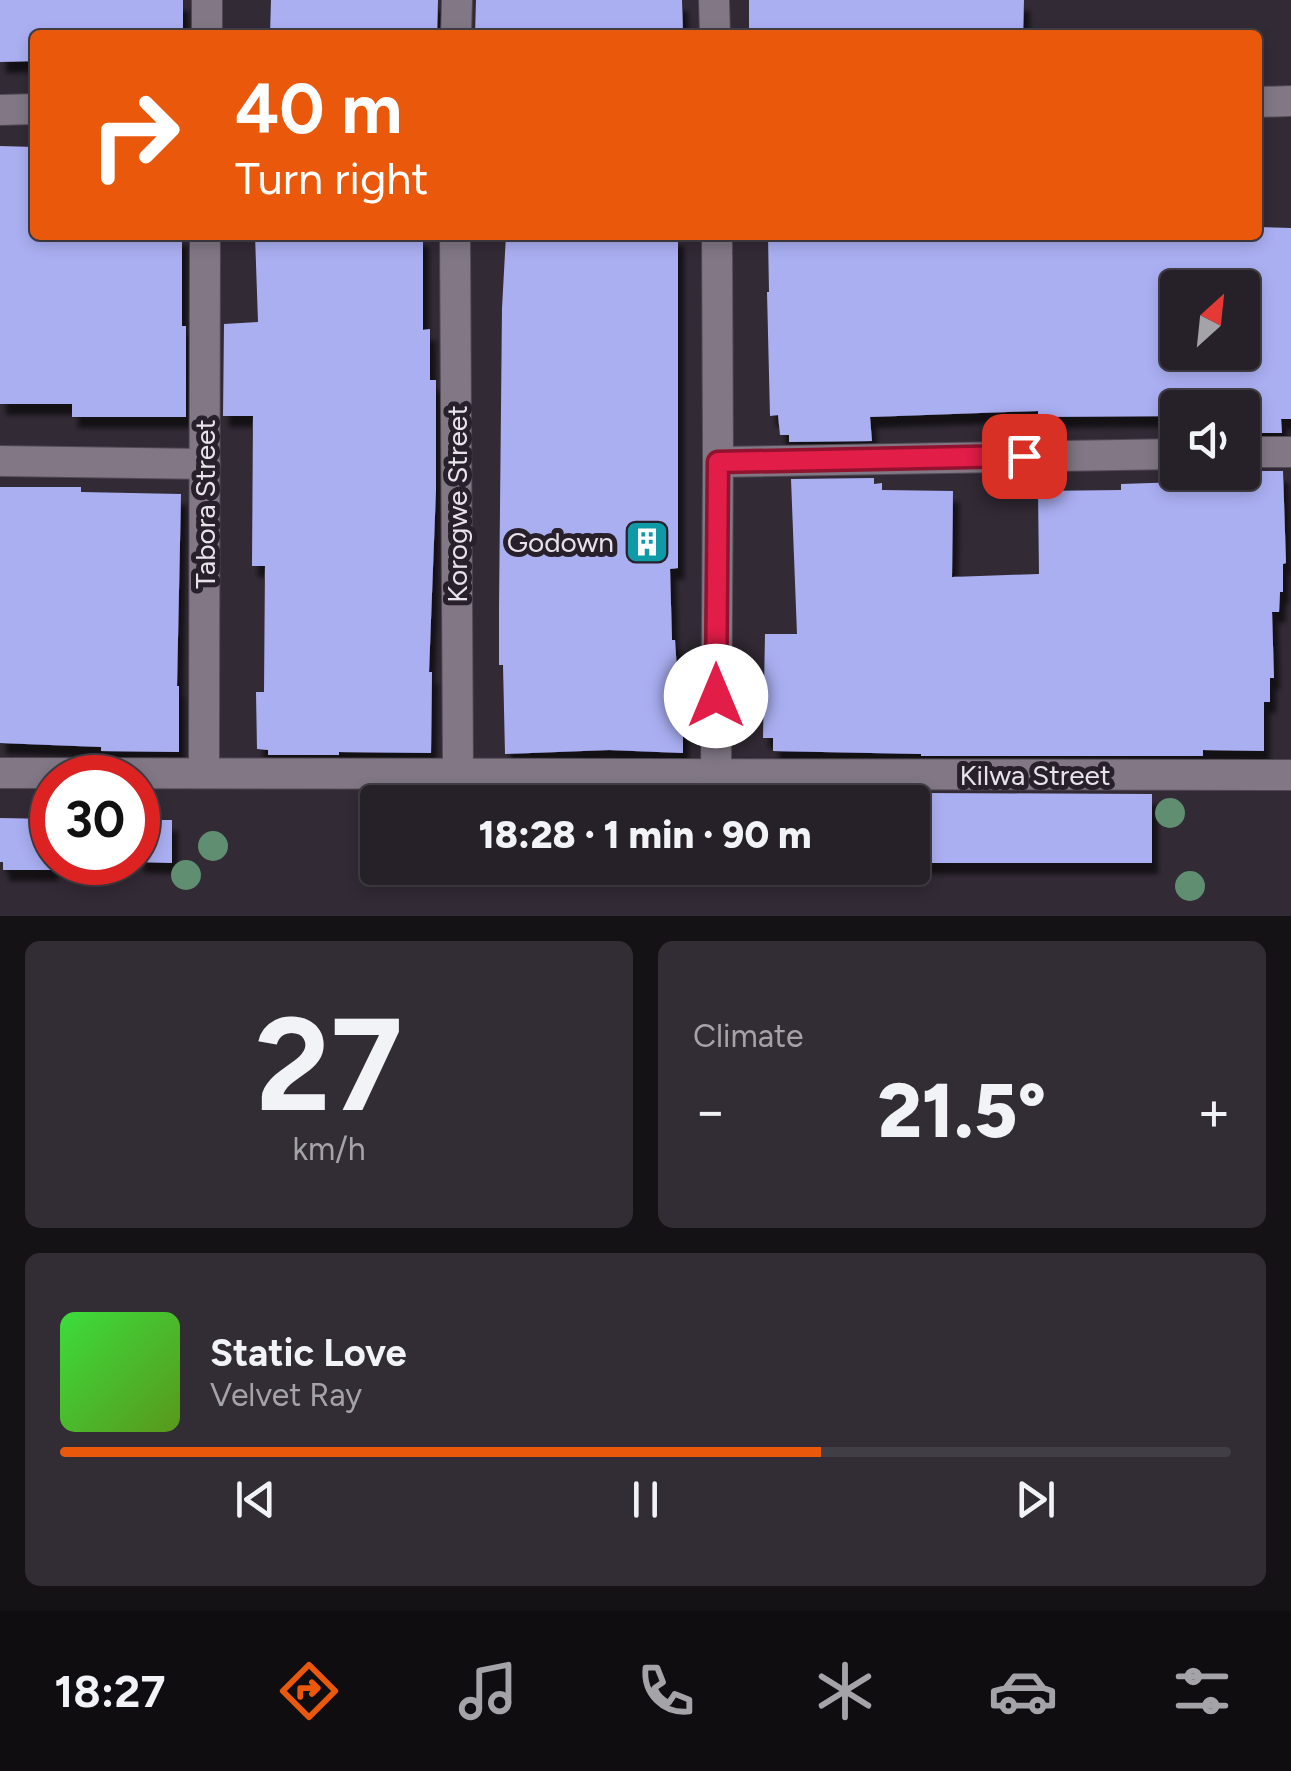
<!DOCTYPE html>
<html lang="en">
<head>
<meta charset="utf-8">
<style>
  body { margin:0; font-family:Figtree,sans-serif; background:#322d34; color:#f1f3f6; height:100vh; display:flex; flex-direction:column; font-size:38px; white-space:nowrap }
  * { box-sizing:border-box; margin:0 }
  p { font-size:32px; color:#a4a3a8 }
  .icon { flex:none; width:55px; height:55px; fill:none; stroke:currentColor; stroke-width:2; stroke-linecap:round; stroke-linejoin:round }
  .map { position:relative; height:916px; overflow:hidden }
  .side { display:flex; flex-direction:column; gap:25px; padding:25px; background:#151216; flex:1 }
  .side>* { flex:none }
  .banner { position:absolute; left:30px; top:30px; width:1232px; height:210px; border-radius:10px; box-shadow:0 5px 15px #0003,0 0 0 2px #423e45; background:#ea580c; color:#fff; overflow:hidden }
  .needle { width:65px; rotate:27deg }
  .tools { position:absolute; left:1160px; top:270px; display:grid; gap:20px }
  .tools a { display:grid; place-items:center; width:100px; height:100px; border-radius:10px; background:#262028; box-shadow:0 5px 15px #0003,0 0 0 2px #423e45; font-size:50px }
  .speed { position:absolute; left:30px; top:755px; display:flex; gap:20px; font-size:50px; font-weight:700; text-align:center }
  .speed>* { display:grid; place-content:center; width:130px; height:130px; border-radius:50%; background:#262028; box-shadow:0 5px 15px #0003,0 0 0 2px #423e45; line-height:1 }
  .speed .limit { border:15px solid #d22; background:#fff; color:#111 }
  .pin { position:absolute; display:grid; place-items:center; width:85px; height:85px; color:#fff; margin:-42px; border-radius:20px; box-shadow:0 5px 15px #0006 }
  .me { position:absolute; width:110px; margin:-55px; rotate:0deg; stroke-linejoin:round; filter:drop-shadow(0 0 8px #0008) }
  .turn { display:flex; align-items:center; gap:35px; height:210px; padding:0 40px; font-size:45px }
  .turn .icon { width:130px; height:130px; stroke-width:2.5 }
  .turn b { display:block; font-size:70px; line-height:85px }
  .big { font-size:75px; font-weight:800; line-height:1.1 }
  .side .card { flex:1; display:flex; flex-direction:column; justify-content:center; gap:15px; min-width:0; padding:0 35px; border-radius:15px; background:#322d34 }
  .side .dial { align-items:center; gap:0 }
  .dial b { font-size:130px; line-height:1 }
  .song { display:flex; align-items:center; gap:30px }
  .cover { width:120px; height:120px; border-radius:15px; background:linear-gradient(135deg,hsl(120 70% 55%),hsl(90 70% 35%)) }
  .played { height:10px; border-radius:5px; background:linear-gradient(90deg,#ea580c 65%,#423e45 65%) }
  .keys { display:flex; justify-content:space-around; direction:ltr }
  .heat { display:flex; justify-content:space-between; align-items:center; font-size:55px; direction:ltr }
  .side .tiles { flex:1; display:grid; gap:25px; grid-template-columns:1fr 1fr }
  .card:last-child { grid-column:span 2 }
  .trip { position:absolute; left:360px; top:785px; width:570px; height:100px; border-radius:10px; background:#262028; box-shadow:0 5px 15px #0003,0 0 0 2px #423e45; font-weight:800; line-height:100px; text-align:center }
  .tab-bar { display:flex; height:160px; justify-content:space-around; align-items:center; background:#0f0d10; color:#a4a3a8 }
  .tab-bar .icon { width:70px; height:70px }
  .tab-bar .active { color:#ea580c }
  .tab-bar b { font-size:45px; color:#f1f3f6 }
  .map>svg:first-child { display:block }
</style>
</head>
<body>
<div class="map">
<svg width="1291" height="916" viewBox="0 0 1291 916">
  <defs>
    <filter id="shadow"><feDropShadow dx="6" dy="11" stdDeviation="2.5" flood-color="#0009"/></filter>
  </defs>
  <rect width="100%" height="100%" fill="#322a35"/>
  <g fill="#aaaff2" fill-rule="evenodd" filter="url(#shadow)">
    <polygon points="0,0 183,0 183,35 35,35 35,61 0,62"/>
    <polygon points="271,0 438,0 437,35 270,35"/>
    <polygon points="476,0 682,0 683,35 475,35"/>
    <polygon points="749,0 1024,0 1023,35 800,35 800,32 749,33"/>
    <polygon points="0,146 35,147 35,235 182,235 182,326 186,326 186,417 72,417 72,404 0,404"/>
    <path d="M1258,227l33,1v191h-10l1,14h-40v-25h-64v8l-140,1v-6l-168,6 2,24 -83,1v-7h-9l-2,-20 -8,1 -3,-124h2l-1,-57h98l1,6 67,-6h324zM1178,288h64v64h-64z"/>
    <polygon points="255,235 423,235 423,330 430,329 430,380 436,380 436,489 429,672 432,672 431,753 339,752 339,755 268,755 268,750 257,749 256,692 264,692 265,566 252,566 253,416 223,416 224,324 258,322"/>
    <polygon points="506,235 678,235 678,568 670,569 672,640 675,640 677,670 683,671 683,753 609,750 505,754 503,665 499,665 499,608 502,308"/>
    <polygon points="1242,471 1283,471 1286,563 1283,564 1283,592 1280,592 1279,612 1272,612 1274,678 1270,678 1270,702 1264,702 1264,751 1203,750 1203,756 921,756 921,754 773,751 773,738 763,738 765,634 797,634 791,479 874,478 874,484 882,483 882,490 953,491 952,577 1039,574 1038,491 1121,490 1121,484 1212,481 1212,472"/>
    <polygon points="0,487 81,487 81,492 181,494 177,686 179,686 179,752 101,751 101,747 0,743"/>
    <polygon points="922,793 1152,794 1152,863 922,863"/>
    <polygon points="0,818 52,819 52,870 3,870 3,862 0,862"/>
    <polygon points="138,820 172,820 172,863 138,862"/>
  </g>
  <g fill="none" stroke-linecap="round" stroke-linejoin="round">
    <g stroke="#504853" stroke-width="32">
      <g id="street">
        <polyline points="714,0 715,35"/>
        <polyline points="207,35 207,0"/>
        <polyline points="456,35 457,0"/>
        <polyline points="1258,102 1291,101"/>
        <polyline points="0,110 35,109"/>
        <polyline points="455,235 458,772"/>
        <polyline points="1242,452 1291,452"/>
        <polyline points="0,461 205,464"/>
        <polyline points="718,462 1178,454"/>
        <polyline points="204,772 205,235"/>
        <polyline points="0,773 1291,775"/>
        <polyline points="716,775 718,462 717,235"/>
      </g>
    </g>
    <use href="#street" stroke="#817785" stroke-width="30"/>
  </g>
  <g fill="#5f8e70">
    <circle cx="1170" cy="813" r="15"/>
    <circle cx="213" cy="846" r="15"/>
    <circle cx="186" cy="875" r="15"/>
    <circle cx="1190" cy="886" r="15"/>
  </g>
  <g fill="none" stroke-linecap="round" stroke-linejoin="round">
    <g stroke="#92132f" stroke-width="25">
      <polyline id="route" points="716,696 718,462 1024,456"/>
    </g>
    <use href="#route" stroke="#e11d48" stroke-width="18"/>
  </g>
  <defs>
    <g id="building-square" transform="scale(2.25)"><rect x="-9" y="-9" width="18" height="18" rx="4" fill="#0f9aa8" stroke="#28202b"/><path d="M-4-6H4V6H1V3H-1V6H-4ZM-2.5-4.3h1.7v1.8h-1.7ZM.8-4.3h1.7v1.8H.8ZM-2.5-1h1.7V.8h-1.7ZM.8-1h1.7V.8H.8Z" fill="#fff"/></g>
  </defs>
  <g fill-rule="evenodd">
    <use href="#building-square" x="647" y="542"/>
  </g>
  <g text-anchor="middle" stroke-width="10" stroke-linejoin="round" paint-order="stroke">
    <g font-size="28" fill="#e8e3eb" stroke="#28202b">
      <text transform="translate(205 504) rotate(-90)" y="10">Tabora Street</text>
      <text transform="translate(457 504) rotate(-90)" y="10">Korogwe Street</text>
      <text x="1035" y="785">Kilwa Street</text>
    </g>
    <g font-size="28" fill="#e8e3eb" stroke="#28202b" text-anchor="end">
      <text x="614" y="552">Godown</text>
    </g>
  </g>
</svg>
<div class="tools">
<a><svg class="needle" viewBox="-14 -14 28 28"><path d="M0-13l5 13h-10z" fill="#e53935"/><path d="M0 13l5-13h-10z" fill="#a4a3a8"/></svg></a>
<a><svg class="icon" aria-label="sound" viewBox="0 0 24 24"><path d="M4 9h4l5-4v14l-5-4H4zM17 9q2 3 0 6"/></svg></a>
</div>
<div class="speed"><div class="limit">30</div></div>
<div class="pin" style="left:1024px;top:456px;background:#d93025"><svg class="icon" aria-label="arrive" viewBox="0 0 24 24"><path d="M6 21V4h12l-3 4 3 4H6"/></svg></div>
<svg class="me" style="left:716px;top:696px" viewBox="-20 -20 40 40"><circle r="19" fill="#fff"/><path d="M0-13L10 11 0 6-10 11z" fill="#e11d48"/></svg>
<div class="trip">18:28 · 1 min · 90 m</div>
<div class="banner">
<div class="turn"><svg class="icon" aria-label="right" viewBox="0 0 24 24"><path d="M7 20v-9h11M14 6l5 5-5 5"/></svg><div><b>40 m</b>Turn right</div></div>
</div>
</div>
<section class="side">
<div class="tiles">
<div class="card dial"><b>27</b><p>km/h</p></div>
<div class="card"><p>Climate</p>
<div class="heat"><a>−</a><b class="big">21.5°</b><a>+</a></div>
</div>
<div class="card">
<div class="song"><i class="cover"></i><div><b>Static Love</b><p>Velvet Ray</p></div></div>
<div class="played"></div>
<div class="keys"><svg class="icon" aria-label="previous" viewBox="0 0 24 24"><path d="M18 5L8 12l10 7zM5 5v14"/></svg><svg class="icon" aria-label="pause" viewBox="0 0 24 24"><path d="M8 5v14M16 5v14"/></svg><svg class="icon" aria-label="next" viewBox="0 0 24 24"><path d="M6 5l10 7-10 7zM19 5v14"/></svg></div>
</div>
</div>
</section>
<nav class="tab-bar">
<b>18:27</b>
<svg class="icon active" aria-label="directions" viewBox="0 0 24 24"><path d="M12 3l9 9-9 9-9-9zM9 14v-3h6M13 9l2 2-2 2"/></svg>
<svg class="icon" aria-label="music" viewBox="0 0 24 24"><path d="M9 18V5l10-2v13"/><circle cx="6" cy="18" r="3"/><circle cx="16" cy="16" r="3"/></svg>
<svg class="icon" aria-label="phone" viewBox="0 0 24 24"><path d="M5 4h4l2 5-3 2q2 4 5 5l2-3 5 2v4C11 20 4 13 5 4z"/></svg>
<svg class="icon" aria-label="climate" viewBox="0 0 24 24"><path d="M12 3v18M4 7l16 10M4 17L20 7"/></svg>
<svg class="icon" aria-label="car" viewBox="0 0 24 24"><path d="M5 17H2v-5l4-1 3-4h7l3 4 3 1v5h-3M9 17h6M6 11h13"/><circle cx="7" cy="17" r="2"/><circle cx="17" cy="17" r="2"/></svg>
<svg class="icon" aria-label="filters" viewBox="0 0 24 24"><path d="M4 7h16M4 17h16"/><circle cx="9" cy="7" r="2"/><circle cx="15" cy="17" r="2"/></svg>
</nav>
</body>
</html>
